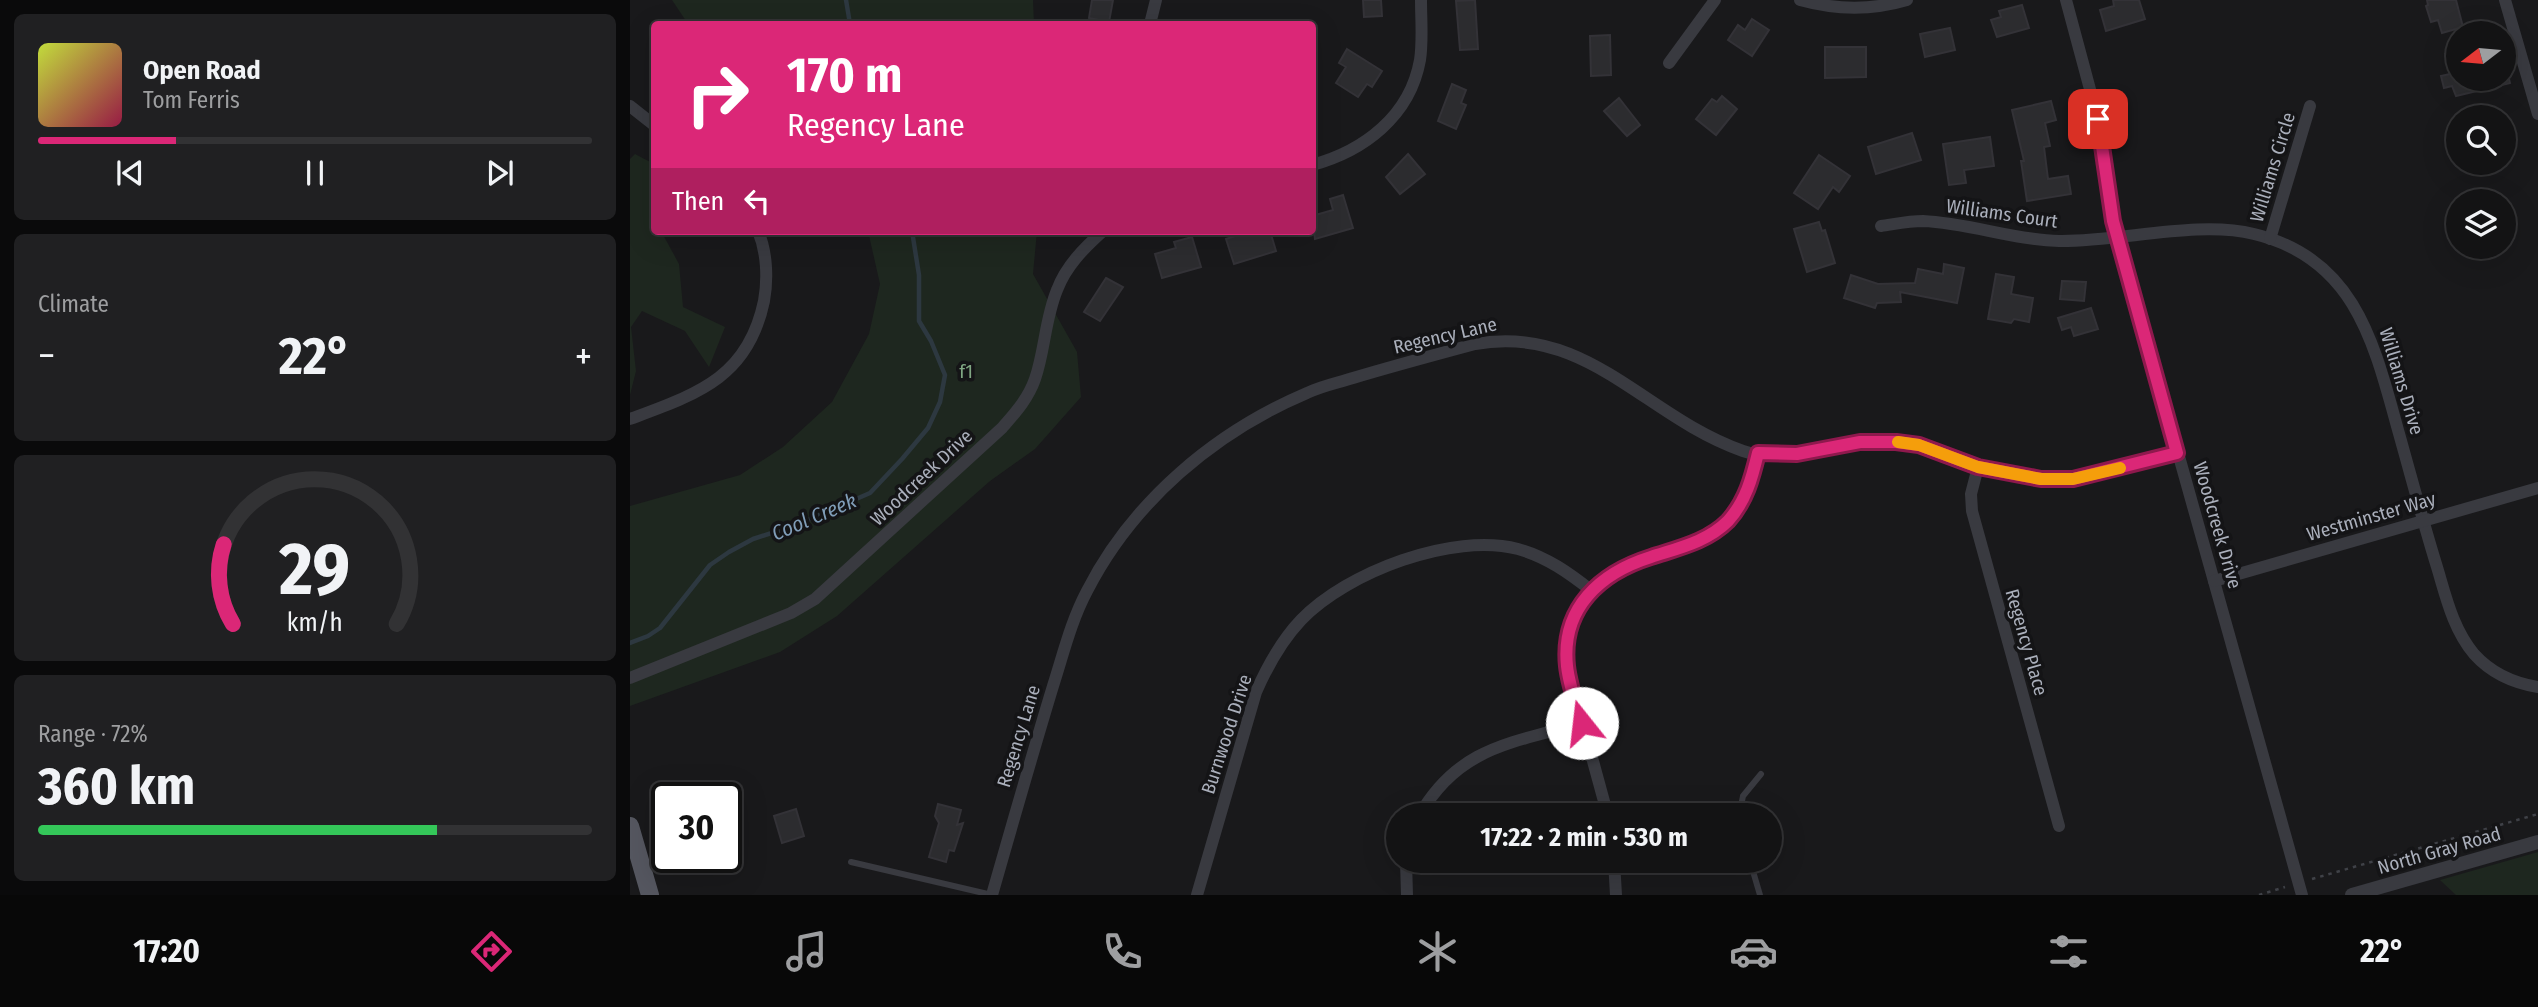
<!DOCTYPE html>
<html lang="en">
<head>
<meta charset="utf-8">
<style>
  body { margin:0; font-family:"Fira Sans Condensed",sans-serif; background:#202022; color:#f1f3f6; height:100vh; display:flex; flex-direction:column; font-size:26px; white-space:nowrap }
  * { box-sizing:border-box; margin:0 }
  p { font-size:23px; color:#9d9ea0 }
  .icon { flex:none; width:38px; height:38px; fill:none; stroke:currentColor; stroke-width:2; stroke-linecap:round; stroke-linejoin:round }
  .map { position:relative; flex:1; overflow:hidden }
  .sheet { display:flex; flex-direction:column; gap:14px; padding:14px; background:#0a0a0b; width:630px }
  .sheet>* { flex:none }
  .hud { position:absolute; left:21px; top:21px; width:665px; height:214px; border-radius:7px; box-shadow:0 7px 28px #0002,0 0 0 2px #323234; background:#db2777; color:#fff; overflow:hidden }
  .needle { width:46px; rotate:254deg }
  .tools { position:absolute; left:1816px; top:21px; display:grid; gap:14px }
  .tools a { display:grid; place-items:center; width:70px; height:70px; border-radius:50%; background:#131314; box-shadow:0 7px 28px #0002,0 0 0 2px #323234; font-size:35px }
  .speed { position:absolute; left:21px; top:782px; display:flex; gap:14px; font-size:35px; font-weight:700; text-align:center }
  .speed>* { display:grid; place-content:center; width:91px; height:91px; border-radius:50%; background:#131314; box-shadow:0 7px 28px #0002,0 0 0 2px #323234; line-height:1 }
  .speed .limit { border:4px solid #111; border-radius:10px; background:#fff; color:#111 }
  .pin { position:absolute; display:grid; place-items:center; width:60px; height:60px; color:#fff; margin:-30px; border-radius:14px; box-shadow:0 4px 10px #0006 }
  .me { position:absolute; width:77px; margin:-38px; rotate:344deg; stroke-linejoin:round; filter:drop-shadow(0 0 5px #0008) }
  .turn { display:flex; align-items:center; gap:24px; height:147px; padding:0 21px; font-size:32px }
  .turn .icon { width:91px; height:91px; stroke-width:2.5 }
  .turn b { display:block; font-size:49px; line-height:60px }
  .then { display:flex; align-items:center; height:66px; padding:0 21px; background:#0003; gap:14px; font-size:26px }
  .big { font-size:52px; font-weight:700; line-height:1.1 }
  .sheet .widget { flex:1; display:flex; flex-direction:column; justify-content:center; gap:10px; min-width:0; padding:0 24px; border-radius:10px; background:#202022 }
  .sheet .dial { align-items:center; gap:0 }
  .dial svg { height:182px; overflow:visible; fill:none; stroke:#323234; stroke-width:7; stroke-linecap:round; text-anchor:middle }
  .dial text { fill:#f1f3f6; stroke:none }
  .song { display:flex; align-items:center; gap:21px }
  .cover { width:84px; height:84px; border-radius:10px; background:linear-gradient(135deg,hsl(70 70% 55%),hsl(340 70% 35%)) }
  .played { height:7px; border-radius:4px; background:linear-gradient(90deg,#db2777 25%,#323234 25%) }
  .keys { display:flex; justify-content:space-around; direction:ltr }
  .heat { display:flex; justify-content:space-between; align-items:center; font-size:38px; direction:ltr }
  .charge { height:10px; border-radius:5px; background:linear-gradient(90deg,#34c759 72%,#323234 0) }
  .trip { position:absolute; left:756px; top:803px; width:396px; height:70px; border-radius:35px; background:#131314; box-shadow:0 7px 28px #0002,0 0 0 2px #323234; font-weight:700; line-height:70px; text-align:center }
  .dock { display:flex; height:112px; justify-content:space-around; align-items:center; background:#080808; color:#9d9ea0 }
  .dock .icon { width:49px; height:49px }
  .dock .on { color:#db2777 }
  .dock b { font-size:32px; color:#f1f3f6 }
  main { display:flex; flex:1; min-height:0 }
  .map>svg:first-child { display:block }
</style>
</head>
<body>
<main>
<section class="sheet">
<div class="widget">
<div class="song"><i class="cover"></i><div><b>Open Road</b><p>Tom Ferris</p></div></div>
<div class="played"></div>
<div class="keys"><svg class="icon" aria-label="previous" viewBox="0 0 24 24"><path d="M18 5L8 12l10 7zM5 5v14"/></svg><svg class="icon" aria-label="pause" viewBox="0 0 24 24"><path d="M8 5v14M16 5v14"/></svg><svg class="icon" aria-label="next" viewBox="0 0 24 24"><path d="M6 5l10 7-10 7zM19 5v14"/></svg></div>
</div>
<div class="widget"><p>Climate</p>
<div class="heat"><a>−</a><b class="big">22°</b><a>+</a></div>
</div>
<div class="widget dial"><svg viewBox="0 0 100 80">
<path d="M14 69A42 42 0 1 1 86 69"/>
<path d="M14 69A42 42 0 0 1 10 34" stroke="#db2777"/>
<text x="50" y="56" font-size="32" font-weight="700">29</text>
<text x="50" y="72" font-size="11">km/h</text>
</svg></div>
<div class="widget"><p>Range · 72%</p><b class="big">360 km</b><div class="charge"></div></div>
</section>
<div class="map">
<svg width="1908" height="895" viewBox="0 0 1908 895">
  <rect width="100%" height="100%" fill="#19191b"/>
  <g fill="#1e271f">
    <polygon points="42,0 403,0 404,24 58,24"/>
    <polygon points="5,154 24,164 24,231 31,231 49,264 53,307 95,327 79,367 55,331 12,311 1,327 6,371 0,395 0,159"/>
    <polygon points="238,231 407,231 403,274 447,352 451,397 405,449 360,481 207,616 150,652 0,706 0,506 110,475 153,447 202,402 239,334 250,284"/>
    <polygon points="1908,852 1908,895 1826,895 1810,880"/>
  </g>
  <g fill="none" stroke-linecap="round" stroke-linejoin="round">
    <g stroke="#2d3840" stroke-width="4.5">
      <polyline points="216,0 220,24"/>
      <polyline points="0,643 18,636 30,628 80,565 99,552 123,539 166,525 240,493 272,459 298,428 310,402 315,375 301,341 289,321 289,275 282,231"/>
    </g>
  </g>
  <g fill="#2c2c2f" stroke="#333237" stroke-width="2">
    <polygon points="462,0 483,0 479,22 459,18"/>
    <polygon points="733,0 751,0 752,16 734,17"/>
    <polygon points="845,0 848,49 830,50 826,1"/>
    <polygon points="1483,0 1509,0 1515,19 1476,31 1470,10 1484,6"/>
    <polygon points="1797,0 1826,0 1833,27 1812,33 1808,20 1801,22 1796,6 1798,5"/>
    <polygon points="1392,5 1399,28 1367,37 1361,20 1371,17 1369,11"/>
    <polygon points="1122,19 1139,30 1122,56 1098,40 1108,25 1115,30"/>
    <polygon points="1320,28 1325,50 1295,57 1290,34"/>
    <polygon points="980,35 981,75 961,76 960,36"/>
    <polygon points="1195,47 1236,47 1236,77 1195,78"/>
    <polygon points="717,49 752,71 742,87 737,84 728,97 706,83 716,67 709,63"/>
    <polygon points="1829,50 1829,79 1879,79 1880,83 1826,96 1822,86 1814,88 1811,76 1820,74 1815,54"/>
    <polygon points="822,84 836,90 831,103 836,105 826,129 808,121"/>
    <polygon points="1092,96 1107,109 1086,135 1066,119 1082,99 1087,102"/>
    <polygon points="989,98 1010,125 997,136 974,111"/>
    <polygon points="1421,101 1426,120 1415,123 1420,146 1414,147 1418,179 1438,176 1441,194 1397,201 1391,161 1394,161 1382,110"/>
    <polygon points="1282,133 1291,160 1246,174 1238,147"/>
    <polygon points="1360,137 1364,166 1334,170 1336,183 1319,185 1313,144"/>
    <polygon points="778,154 795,174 770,194 756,177"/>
    <polygon points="1189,155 1220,176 1209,192 1203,187 1188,209 1164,193"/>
    <polygon points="713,195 723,228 685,239 682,216 703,210 700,199"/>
    <polygon points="1189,222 1192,231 1195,230 1205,263 1177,272 1164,229"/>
    <polygon points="621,231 640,231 646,251 604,264 596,239"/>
    <polygon points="562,237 571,267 532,278 525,254 546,248 544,242"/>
    <polygon points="1314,264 1334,268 1327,303 1270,292 1271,302 1247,303 1245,308 1214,298 1221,275 1248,284 1285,283 1288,269 1313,274"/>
    <polygon points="1366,274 1384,277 1381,294 1403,298 1399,322 1384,319 1381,323 1358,319"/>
    <polygon points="476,278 493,287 470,321 454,312"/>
    <polygon points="1432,281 1456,282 1454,301 1430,299"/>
    <polygon points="1461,308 1468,329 1444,336 1441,327 1432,330 1428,318"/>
    <polygon points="308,804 331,810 327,825 333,823 324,851 319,850 316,862 299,857 309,823 305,816"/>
    <polygon points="166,809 174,836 152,843 144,816"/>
  </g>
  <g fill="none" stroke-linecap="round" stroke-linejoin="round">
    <g stroke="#3f4147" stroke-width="2.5" stroke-dasharray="3.5 5" stroke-linecap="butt">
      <polyline points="1682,879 1908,814"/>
      <polyline points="1629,895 1655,887"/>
    </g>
    <g stroke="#393a40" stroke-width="6">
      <polyline points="1109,816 1113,796 1131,774"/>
      <polyline points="1120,861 1130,895"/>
      <polyline points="221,862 362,895"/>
    </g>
    <g stroke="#393a40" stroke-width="12">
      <path d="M1170,0c36,10 70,11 107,0"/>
      <polyline points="1436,0 1468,119 1483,221 1672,895"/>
      <polyline points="1875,0 1908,114"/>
      <polyline points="520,24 526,0"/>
      <polyline points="1039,63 1085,0"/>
      <polyline points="0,106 24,125"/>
      <path d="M682,165c52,-14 98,-49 108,-105 3,-19 1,-40 1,-60"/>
      <path d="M1251,226c14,-2 28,-5 42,-5 46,2 91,19 136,20 61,1 138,-21 195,-7 101,24 120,109 144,196 13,46 25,92 39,137 9,30 16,62 37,87 17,19 39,29 64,33"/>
      <polyline points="1640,239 1680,106"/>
      <path d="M0,419c67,-25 118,-41 134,-118 4,-22 3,-49 -6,-70"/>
      <polyline points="1348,467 1341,494 1342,511 1429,826"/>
      <polyline points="1584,581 1908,488"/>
      <path d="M0,678l161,-65 24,-14 187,-171c13,-15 26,-29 33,-49 10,-29 10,-60 22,-89 9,-24 27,-42 46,-59"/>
      <path d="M789,816c39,-69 93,-73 163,-93"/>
      <path d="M978,816l-41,-150c-1,-26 4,-50 21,-70 38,-46 101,-35 140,-75 18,-20 24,-43 30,-68"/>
      <polyline points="776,861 777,895"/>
      <polyline points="984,861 986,895"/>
      <path d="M362,895c20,-70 40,-140 61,-209 10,-31 18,-65 34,-95 46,-90 128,-159 220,-198 14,-7 30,-10 46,-15 40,-12 81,-23 122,-34 113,-20 170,73 268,107 44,15 92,-10 136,-10 39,0 66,18 102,27 29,6 63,15 94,11 34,-5 69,-17 102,-26"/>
      <path d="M567,895l59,-203c11,-25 26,-52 45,-72 46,-48 152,-88 217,-71 29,8 51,24 74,42"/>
    </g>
    <polyline stroke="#393a40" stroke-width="14" points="1722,895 1908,842"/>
    <polyline stroke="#555760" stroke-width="18" points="0,826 20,895"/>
  </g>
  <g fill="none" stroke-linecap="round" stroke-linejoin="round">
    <g stroke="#8e194d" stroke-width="18">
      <path id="route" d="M952,723c-6,-19 -13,-38 -15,-57 -6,-58 33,-93 84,-109 27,-9 56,-15 77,-36 18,-20 24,-43 30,-68l39,1 63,-12h36l23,3 59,22 63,12h32l104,-26 -64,-232 -15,-102"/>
    </g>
    <use href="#route" stroke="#db2777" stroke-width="12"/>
    <polyline stroke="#f59e0b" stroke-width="12" points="1268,442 1289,445 1348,467 1411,479 1443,479 1490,468"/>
  </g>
  <g text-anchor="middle" stroke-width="7" stroke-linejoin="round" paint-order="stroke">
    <g font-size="19" fill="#aaafbb" stroke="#141416">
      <text transform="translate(1642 167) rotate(-73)" y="7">Williams Circle</text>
      <text transform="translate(1372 213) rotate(8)" y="7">Williams Court</text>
      <text transform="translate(815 335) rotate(-13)" y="7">Regency Lane</text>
      <text transform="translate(1772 381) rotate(73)" y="7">Williams Drive</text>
      <text transform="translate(291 477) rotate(-43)" y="7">Woodcreek Drive</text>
      <text transform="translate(1741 516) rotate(-16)" y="7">Westminster Way</text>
      <text transform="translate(1588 525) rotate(74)" y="7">Woodcreek Drive</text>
      <text transform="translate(1397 642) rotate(74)" y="7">Regency Place</text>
      <text transform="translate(596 734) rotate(-72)" y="7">Burnwood Drive</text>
      <text transform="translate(388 736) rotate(-73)" y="7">Regency Lane</text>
      <text transform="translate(1809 850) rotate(-16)" y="7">North Gray Road</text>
    </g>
    <g font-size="19" fill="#80a783" stroke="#141416">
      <text x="336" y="378">f1</text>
    </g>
    <g font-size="21" font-style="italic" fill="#809db8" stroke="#141416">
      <text transform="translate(184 517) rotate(-23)" y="7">Cool Creek</text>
    </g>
  </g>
</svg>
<div class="tools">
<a><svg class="needle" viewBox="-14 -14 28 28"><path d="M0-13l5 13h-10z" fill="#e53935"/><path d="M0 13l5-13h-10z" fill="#9d9ea0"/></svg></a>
<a><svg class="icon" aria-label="search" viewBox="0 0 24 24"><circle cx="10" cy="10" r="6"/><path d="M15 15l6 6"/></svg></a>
<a><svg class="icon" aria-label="layers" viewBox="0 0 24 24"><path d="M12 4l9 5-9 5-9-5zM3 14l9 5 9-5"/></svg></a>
</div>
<div class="speed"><div class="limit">30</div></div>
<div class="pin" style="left:1468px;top:119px;background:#d93025"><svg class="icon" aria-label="arrive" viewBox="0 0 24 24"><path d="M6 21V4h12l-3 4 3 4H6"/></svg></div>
<svg class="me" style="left:952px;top:723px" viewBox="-20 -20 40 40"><circle r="19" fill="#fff"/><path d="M0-13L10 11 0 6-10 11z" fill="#db2777"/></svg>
<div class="trip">17:22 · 2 min · 530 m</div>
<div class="hud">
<div class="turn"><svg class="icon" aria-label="right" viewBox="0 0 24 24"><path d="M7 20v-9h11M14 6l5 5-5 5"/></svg><div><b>170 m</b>Regency Lane</div></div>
<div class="then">Then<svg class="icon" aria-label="left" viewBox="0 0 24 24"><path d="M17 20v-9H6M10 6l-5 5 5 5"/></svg></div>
</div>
</div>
</main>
<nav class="dock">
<b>17:20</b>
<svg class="icon on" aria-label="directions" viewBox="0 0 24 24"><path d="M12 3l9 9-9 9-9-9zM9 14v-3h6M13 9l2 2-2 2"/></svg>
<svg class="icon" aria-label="music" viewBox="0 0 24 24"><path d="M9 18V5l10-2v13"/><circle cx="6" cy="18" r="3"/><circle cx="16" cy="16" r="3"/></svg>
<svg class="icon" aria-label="phone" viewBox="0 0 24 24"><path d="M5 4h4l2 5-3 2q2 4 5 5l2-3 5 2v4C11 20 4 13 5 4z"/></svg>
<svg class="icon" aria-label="climate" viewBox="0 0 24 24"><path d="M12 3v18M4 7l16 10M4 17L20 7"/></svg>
<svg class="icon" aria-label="car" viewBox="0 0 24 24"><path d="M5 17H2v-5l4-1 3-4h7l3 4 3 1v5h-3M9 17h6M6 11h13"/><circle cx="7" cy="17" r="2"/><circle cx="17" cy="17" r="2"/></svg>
<svg class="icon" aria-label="filters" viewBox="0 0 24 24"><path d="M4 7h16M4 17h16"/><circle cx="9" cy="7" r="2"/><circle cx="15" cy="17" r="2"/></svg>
<b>22°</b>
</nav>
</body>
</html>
